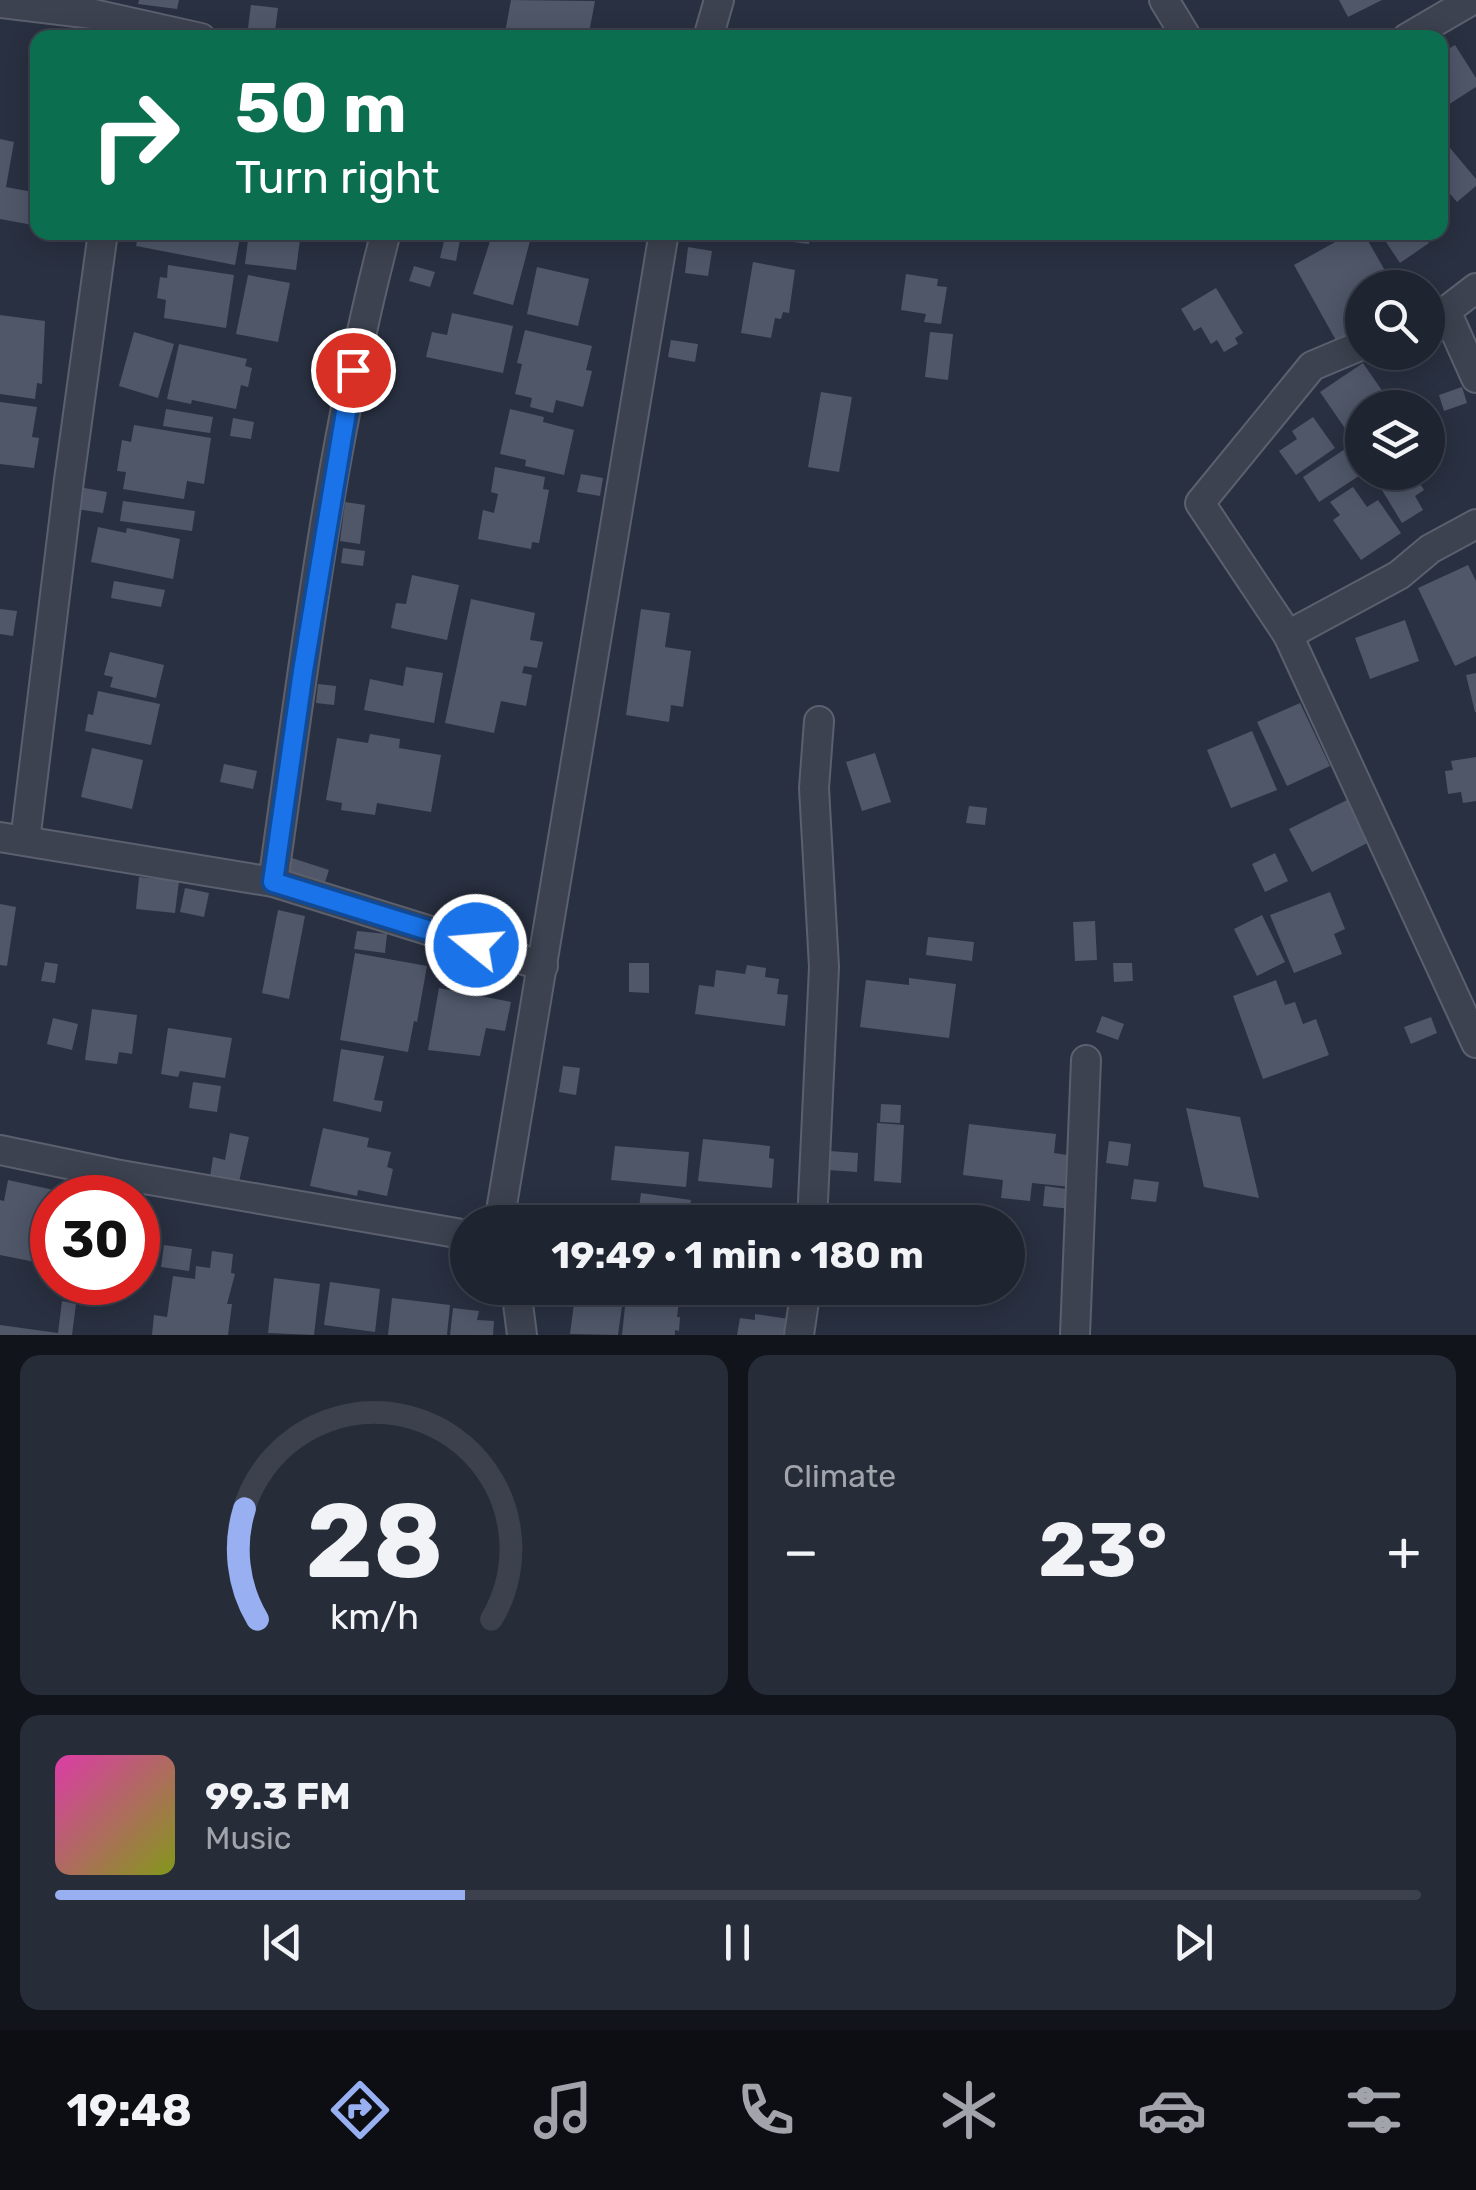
<!DOCTYPE html>
<html lang="en">
<head>
<meta charset="utf-8">
<style>
  body { margin:0; font-family:Rubik,sans-serif; background:#272c39; color:#f1f3f6; height:100vh; display:flex; flex-direction:column; font-size:38px; white-space:nowrap }
  * { box-sizing:border-box; margin:0 }
  p { font-size:32px; color:#a1a4ab }
  .icon { flex:none; width:55px; height:55px; fill:none; stroke:currentColor; stroke-width:2; stroke-linecap:round; stroke-linejoin:round }
  .map { position:relative; height:1335px; overflow:hidden }
  .sheet { display:flex; flex-direction:column; gap:20px; padding:20px; background:#11141b; flex:1 }
  .sheet>* { flex:none }
  .guide { position:absolute; left:30px; top:30px; width:1418px; height:210px; border-radius:20px; box-shadow:0 5px 25px #0003,0 0 0 2px #3c414d; background:#0b6e4f; color:#fff; overflow:hidden }
  .fabs { position:absolute; left:1345px; top:270px; display:grid; gap:20px }
  .fabs a { display:grid; place-items:center; width:100px; height:100px; border-radius:50%; background:#1f2431; box-shadow:0 5px 25px #0003,0 0 0 2px #3c414d; font-size:50px }
  .speed { position:absolute; left:30px; top:1175px; display:flex; gap:20px; font-size:50px; font-weight:700; text-align:center }
  .speed>* { display:grid; place-content:center; width:130px; height:130px; border-radius:50%; background:#1f2431; box-shadow:0 5px 25px #0003,0 0 0 2px #3c414d; line-height:1 }
  .speed .limit { border:15px solid #d22; background:#fff; color:#111 }
  .pin { position:absolute; display:grid; place-items:center; width:85px; height:85px; color:#fff; margin:-42px; border:5px solid #fff; border-radius:50%; box-shadow:0 2px 10px #0007 }
  .me { position:absolute; width:110px; margin:-55px; rotate:287deg; stroke-linejoin:round; filter:drop-shadow(0 0 8px #0008) }
  .turn { display:flex; align-items:center; gap:35px; height:210px; padding:0 40px; font-size:45px }
  .turn .icon { width:130px; height:130px; stroke-width:2.5 }
  .turn b { display:block; font-size:70px; line-height:85px }
  .big { font-size:75px; font-weight:700; line-height:1.1 }
  .sheet .tile { flex:1; display:flex; flex-direction:column; justify-content:center; gap:15px; min-width:0; padding:0 35px; border-radius:20px; background:#272c39 }
  .sheet .dial { align-items:center; gap:0 }
  .dial svg { height:260px; overflow:visible; fill:none; stroke:#3c414d; stroke-width:7; stroke-linecap:round; text-anchor:middle }
  .dial text { fill:#f1f3f6; stroke:none }
  .song { display:flex; align-items:center; gap:30px }
  .cover { width:120px; height:120px; border-radius:15px; background:linear-gradient(135deg,hsl(320 70% 55%),hsl(70 70% 35%)) }
  .played { height:10px; border-radius:5px; background:linear-gradient(90deg,#98b0f1 30%,#3c414d 30%) }
  .keys { display:flex; justify-content:space-around; direction:ltr }
  .heat { display:flex; justify-content:space-between; align-items:center; font-size:55px; direction:ltr }
  .sheet .tiles { flex:1; display:grid; gap:20px; grid-template-columns:1fr 1fr }
  .tile:last-child { grid-column:span 2 }
  .trip { position:absolute; left:450px; top:1205px; width:575px; height:100px; border-radius:50px; background:#1f2431; box-shadow:0 5px 25px #0003,0 0 0 2px #3c414d; font-weight:700; line-height:100px; text-align:center }
  .dock { display:flex; height:160px; justify-content:space-around; align-items:center; background:#0c0e14; color:#a1a4ab }
  .dock .icon { width:70px; height:70px }
  .dock .active { color:#98b0f1 }
  .dock b { font-size:45px; color:#f1f3f6 }
  .map>svg:first-child { display:block }
</style>
</head>
<body>
<div class="map">
<svg width="1476" height="1335" viewBox="0 0 1476 1335">
  <rect width="100%" height="100%" fill="#293041"/>
  <g fill="#4f5769">
    <polygon points="139,0 179,0 177,9 138,4"/>
    <polygon points="511,0 595,1 588,38 504,38"/>
    <polygon points="1339,0 1382,0 1348,17"/>
    <polygon points="251,5 278,8 275,31 248,28"/>
    <polygon points="1455,45 1476,78 1476,87 1440,110 1440,54"/>
    <polygon points="1440,136 1476,179 1476,186 1457,202 1440,182"/>
    <polygon points="0,139 14,142 6,187 38,193 38,226 0,219"/>
    <polygon points="139,232 241,232 235,265 136,246"/>
    <polygon points="249,232 301,232 296,270 245,264"/>
    <polygon points="493,232 530,241 513,305 473,294"/>
    <polygon points="760,232 810,232 809,244 760,238"/>
    <polygon points="1353,232 1363,232 1392,283 1384,288 1362,288 1362,331 1338,344 1294,265"/>
    <polygon points="1388,232 1422,232 1429,243 1400,263 1382,236"/>
    <polygon points="445,237 460,240 456,261 440,258"/>
    <polygon points="688,247 712,251 708,276 685,273"/>
    <polygon points="753,262 795,270 789,313 783,312 781,319 775,318 771,338 741,333"/>
    <polygon points="168,265 234,275 226,328 164,318 166,300 157,298 160,277 167,278"/>
    <polygon points="414,266 435,272 430,287 409,281"/>
    <polygon points="537,267 589,279 578,326 527,314"/>
    <polygon points="906,274 938,279 937,286 947,287 941,324 924,322 926,314 901,310"/>
    <polygon points="248,275 290,283 278,342 236,334"/>
    <polygon points="1216,288 1243,333 1235,338 1238,344 1224,352 1217,340 1211,344 1201,327 1194,331 1181,309"/>
    <polygon points="452,313 513,326 503,373 426,357 432,332 447,335"/>
    <polygon points="0,315 45,321 42,384 37,383 35,399 0,394"/>
    <polygon points="525,330 592,346 586,370 592,371 583,407 556,400 553,413 530,407 532,398 515,394 522,364 517,363"/>
    <polygon points="134,332 174,344 158,398 119,386"/>
    <polygon points="930,332 953,334 948,380 925,377"/>
    <polygon points="671,340 698,344 695,362 668,357"/>
    <polygon points="179,344 247,359 245,366 252,368 248,387 241,385 236,409 192,400 191,404 167,399"/>
    <polygon points="1363,363 1392,405 1362,408 1362,453 1320,392"/>
    <polygon points="1462,387 1467,403 1444,411 1439,395"/>
    <polygon points="821,392 852,397 839,472 808,467"/>
    <polygon points="0,402 37,407 32,437 39,438 34,468 0,464"/>
    <polygon points="166,409 213,417 210,433 163,426"/>
    <polygon points="510,409 544,417 543,422 574,430 564,475 525,466 526,460 500,454"/>
    <polygon points="1313,417 1335,448 1296,475 1279,451 1297,439 1292,431"/>
    <polygon points="233,418 254,422 251,439 230,436"/>
    <polygon points="134,425 211,438 204,484 187,481 184,499 123,489 126,472 117,471 122,440 131,442"/>
    <polygon points="1345,449 1362,474 1319,502 1303,477"/>
    <polygon points="495,467 545,477 543,489 549,490 539,543 532,542 531,549 478,539 483,510 494,513 498,494 491,492"/>
    <polygon points="1371,472 1413,472 1424,490 1415,496 1423,510 1402,523"/>
    <polygon points="581,474 603,478 600,496 577,492"/>
    <polygon points="79,487 107,492 103,513 76,509"/>
    <polygon points="1353,487 1367,507 1378,500 1401,533 1361,560 1333,520 1340,515 1330,502"/>
    <polygon points="123,501 195,511 192,531 120,521"/>
    <polygon points="345,502 365,505 360,544 340,541"/>
    <polygon points="98,527 126,533 127,528 180,539 173,579 91,562"/>
    <polygon points="343,548 365,551 363,566 341,563"/>
    <polygon points="1468,565 1476,581 1476,656 1455,666 1418,588"/>
    <polygon points="412,575 459,585 447,640 391,628 396,603 406,604"/>
    <polygon points="114,581 165,590 161,607 111,598"/>
    <polygon points="471,599 535,613 530,640 543,642 537,668 524,666 522,673 532,675 526,706 501,701 494,733 445,723"/>
    <polygon points="0,609 17,611 13,636 0,634"/>
    <polygon points="641,609 670,613 665,647 691,651 683,707 671,705 669,722 626,715"/>
    <polygon points="1405,620 1419,661 1370,679 1355,638"/>
    <polygon points="110,652 164,665 156,698 110,687 113,677 104,675"/>
    <polygon points="406,667 443,673 434,723 364,710 370,679 403,686"/>
    <polygon points="1476,673 1476,712 1475,712 1466,675"/>
    <polygon points="318,684 336,686 334,705 316,703"/>
    <polygon points="98,691 160,704 151,745 85,731 88,714 93,715"/>
    <polygon points="1300,703 1330,766 1287,786 1257,722"/>
    <polygon points="1252,731 1277,790 1231,808 1207,750"/>
    <polygon points="370,734 400,739 399,748 441,755 431,812 377,803 375,815 341,810 342,803 326,800 337,738 368,743"/>
    <polygon points="92,748 143,760 132,809 81,797"/>
    <polygon points="875,753 891,802 862,811 846,762"/>
    <polygon points="1476,757 1476,801 1463,803 1461,792 1448,794 1445,771 1453,770 1451,761"/>
    <polygon points="224,764 257,771 253,789 220,782"/>
    <polygon points="1349,799 1371,841 1312,872 1289,829"/>
    <polygon points="969,806 987,808 985,825 966,823"/>
    <polygon points="1275,853 1288,881 1265,892 1252,864"/>
    <polygon points="289,857 329,870 323,888 283,875"/>
    <polygon points="139,877 179,881 175,913 136,909"/>
    <polygon points="185,888 209,893 204,917 180,912"/>
    <polygon points="1330,892 1345,929 1334,934 1342,954 1294,973 1270,915"/>
    <polygon points="0,904 16,907 7,966 0,965"/>
    <polygon points="278,910 305,916 289,999 262,993"/>
    <polygon points="1262,915 1285,962 1257,976 1234,929"/>
    <polygon points="1095,921 1097,960 1075,961 1073,922"/>
    <polygon points="357,931 387,934 385,953 354,949"/>
    <polygon points="928,937 974,942 972,961 926,955"/>
    <polygon points="355,953 427,966 417,1022 414,1021 408,1052 340,1040"/>
    <polygon points="45,962 58,964 55,983 41,981"/>
    <polygon points="629,963 649,963 649,993 629,992"/>
    <polygon points="1113,963 1132,963 1133,981 1114,982"/>
    <polygon points="747,965 766,968 765,977 779,979 777,994 788,995 785,1026 695,1014 699,985 714,987 716,970 745,974"/>
    <polygon points="909,978 956,984 949,1038 860,1027 866,980 909,985"/>
    <polygon points="1276,980 1285,1005 1295,1002 1303,1024 1316,1019 1329,1055 1263,1079 1233,996"/>
    <polygon points="439,988 511,1002 505,1031 486,1028 480,1056 428,1050"/>
    <polygon points="92,1009 137,1015 132,1054 119,1052 117,1064 85,1060"/>
    <polygon points="1102,1016 1124,1024 1118,1040 1096,1032"/>
    <polygon points="1431,1017 1437,1033 1411,1044 1404,1027"/>
    <polygon points="53,1018 78,1024 72,1050 47,1044"/>
    <polygon points="168,1028 232,1038 225,1078 180,1071 178,1077 161,1074"/>
    <polygon points="341,1049 384,1056 374,1100 383,1101 381,1112 333,1101"/>
    <polygon points="563,1066 580,1068 576,1095 559,1092"/>
    <polygon points="193,1082 221,1086 217,1112 189,1108"/>
    <polygon points="881,1104 901,1105 900,1123 880,1122"/>
    <polygon points="1186,1108 1240,1117 1259,1198 1204,1187"/>
    <polygon points="877,1123 904,1125 901,1183 874,1181"/>
    <polygon points="969,1124 1056,1134 1054,1153 1074,1156 1071,1187 1032,1183 1030,1201 1001,1198 1003,1180 963,1175"/>
    <polygon points="323,1128 369,1138 367,1147 391,1152 387,1167 393,1169 387,1196 358,1190 357,1196 310,1186"/>
    <polygon points="230,1133 249,1137 239,1182 210,1177 213,1157 225,1160"/>
    <polygon points="703,1139 770,1146 769,1158 774,1159 772,1188 698,1181"/>
    <polygon points="1109,1141 1131,1144 1128,1166 1106,1163"/>
    <polygon points="615,1146 689,1152 686,1187 611,1180"/>
    <polygon points="829,1151 858,1153 857,1172 828,1170"/>
    <polygon points="1134,1179 1159,1182 1156,1202 1131,1199"/>
    <polygon points="8,1180 54,1190 48,1219 52,1220 52,1239 45,1238 40,1263 0,1255 0,1200 4,1201"/>
    <polygon points="78,1180 102,1185 100,1198 74,1198"/>
    <polygon points="1045,1186 1074,1190 1071,1209 1043,1206"/>
    <polygon points="641,1193 691,1200 689,1213 694,1214 693,1222 637,1222"/>
    <polygon points="164,1245 192,1249 189,1271 161,1267"/>
    <polygon points="212,1251 233,1254 231,1273 235,1274 227,1304 232,1304 228,1335 152,1335 154,1315 167,1317 173,1276 195,1279 196,1266 210,1268"/>
    <polygon points="274,1278 320,1284 314,1335 268,1333"/>
    <polygon points="330,1282 380,1289 375,1332 324,1325"/>
    <polygon points="586,1288 624,1291 618,1335 570,1334 575,1296 585,1297"/>
    <polygon points="627,1288 681,1288 677,1317 680,1317 679,1331 675,1330 675,1335 622,1335"/>
    <polygon points="392,1298 450,1305 447,1335 388,1335"/>
    <polygon points="62,1301 76,1304 72,1335 0,1335 0,1325 58,1333"/>
    <polygon points="453,1308 479,1311 477,1320 494,1321 493,1335 450,1335"/>
    <polygon points="755,1314 789,1319 786,1335 737,1335 740,1318 755,1320"/>
  </g>
  <g fill="none" stroke-linecap="round" stroke-linejoin="round">
    <g stroke="#5b606e" stroke-width="32">
      <g id="street">
        <polyline points="1164,0 1187,38"/>
        <polyline points="0,3 93,14 201,38"/>
        <polyline points="708,38 719,0"/>
        <polyline points="1407,38 1472,0"/>
        <polyline points="1446,311 1476,378"/>
        <polyline points="1428,319 1446,311 1476,288"/>
        <polyline points="1362,345 1312,366 1200,503 1288,635 1476,1043"/>
        <polyline points="1288,635 1399,575 1430,549 1476,524"/>
        <polyline points="0,837 273,882 543,966"/>
        <polyline points="25,841 69,480 103,232"/>
        <path d="M273,882c31,-217 57,-438 113,-650"/>
        <polyline points="0,1150 115,1174 468,1235"/>
        <polyline points="502,1222 501,1211 664,232"/>
        <polyline points="812,1222 824,967 814,788 819,721"/>
        <polyline points="516,1288 522,1335"/>
        <polyline points="799,1335 806,1288"/>
        <polyline points="1075,1335 1086,1060"/>
      </g>
    </g>
    <use href="#street" stroke="#3d4250" stroke-width="28"/>
  </g>
  <g fill="none" stroke-linecap="round" stroke-linejoin="round">
    <g stroke="#114b97" stroke-width="25">
      <polyline id="route" points="353,370 303,671 273,882 476,945"/>
    </g>
    <use href="#route" stroke="#1a73e8" stroke-width="18"/>
  </g>
</svg>
<div class="fabs">
<a><svg class="icon" aria-label="search" viewBox="0 0 24 24"><circle cx="10" cy="10" r="6"/><path d="M15 15l6 6"/></svg></a>
<a><svg class="icon" aria-label="layers" viewBox="0 0 24 24"><path d="M12 4l9 5-9 5-9-5zM3 14l9 5 9-5"/></svg></a>
</div>
<div class="speed"><div class="limit">30</div></div>
<div class="pin" style="left:353px;top:370px;background:#d93025"><svg class="icon" aria-label="arrive" viewBox="0 0 24 24"><path d="M6 21V4h12l-3 4 3 4H6"/></svg></div>
<svg class="me" style="left:476px;top:945px" viewBox="-20 -20 40 40"><circle r="17" fill="#1a73e8" stroke="#fff" stroke-width="3"/><path d="M0-11L8 9 0 5-8 9z" fill="#fff"/></svg>
<div class="trip">19:49 · 1 min · 180 m</div>
<div class="guide">
<div class="turn"><svg class="icon" aria-label="right" viewBox="0 0 24 24"><path d="M7 20v-9h11M14 6l5 5-5 5"/></svg><div><b>50 m</b>Turn right</div></div>
</div>
</div>
<section class="sheet">
<div class="tiles">
<div class="tile dial"><svg viewBox="0 0 100 80">
<path d="M14 69A42 42 0 1 1 86 69"/>
<path d="M14 69A42 42 0 0 1 10 35" stroke="#98b0f1"/>
<text x="50" y="56" font-size="32" font-weight="700">28</text>
<text x="50" y="72" font-size="11">km/h</text>
</svg></div>
<div class="tile"><p>Climate</p>
<div class="heat"><a>−</a><b class="big">23°</b><a>+</a></div>
</div>
<div class="tile">
<div class="song"><i class="cover"></i><div><b>99.3 FM</b><p>Music</p></div></div>
<div class="played"></div>
<div class="keys"><svg class="icon" aria-label="previous" viewBox="0 0 24 24"><path d="M18 5L8 12l10 7zM5 5v14"/></svg><svg class="icon" aria-label="pause" viewBox="0 0 24 24"><path d="M8 5v14M16 5v14"/></svg><svg class="icon" aria-label="next" viewBox="0 0 24 24"><path d="M6 5l10 7-10 7zM19 5v14"/></svg></div>
</div>
</div>
</section>
<nav class="dock">
<b>19:48</b>
<svg class="icon active" aria-label="directions" viewBox="0 0 24 24"><path d="M12 3l9 9-9 9-9-9zM9 14v-3h6M13 9l2 2-2 2"/></svg>
<svg class="icon" aria-label="music" viewBox="0 0 24 24"><path d="M9 18V5l10-2v13"/><circle cx="6" cy="18" r="3"/><circle cx="16" cy="16" r="3"/></svg>
<svg class="icon" aria-label="phone" viewBox="0 0 24 24"><path d="M5 4h4l2 5-3 2q2 4 5 5l2-3 5 2v4C11 20 4 13 5 4z"/></svg>
<svg class="icon" aria-label="climate" viewBox="0 0 24 24"><path d="M12 3v18M4 7l16 10M4 17L20 7"/></svg>
<svg class="icon" aria-label="car" viewBox="0 0 24 24"><path d="M5 17H2v-5l4-1 3-4h7l3 4 3 1v5h-3M9 17h6M6 11h13"/><circle cx="7" cy="17" r="2"/><circle cx="17" cy="17" r="2"/></svg>
<svg class="icon" aria-label="filters" viewBox="0 0 24 24"><path d="M4 7h16M4 17h16"/><circle cx="9" cy="7" r="2"/><circle cx="15" cy="17" r="2"/></svg>
</nav>
</body>
</html>
